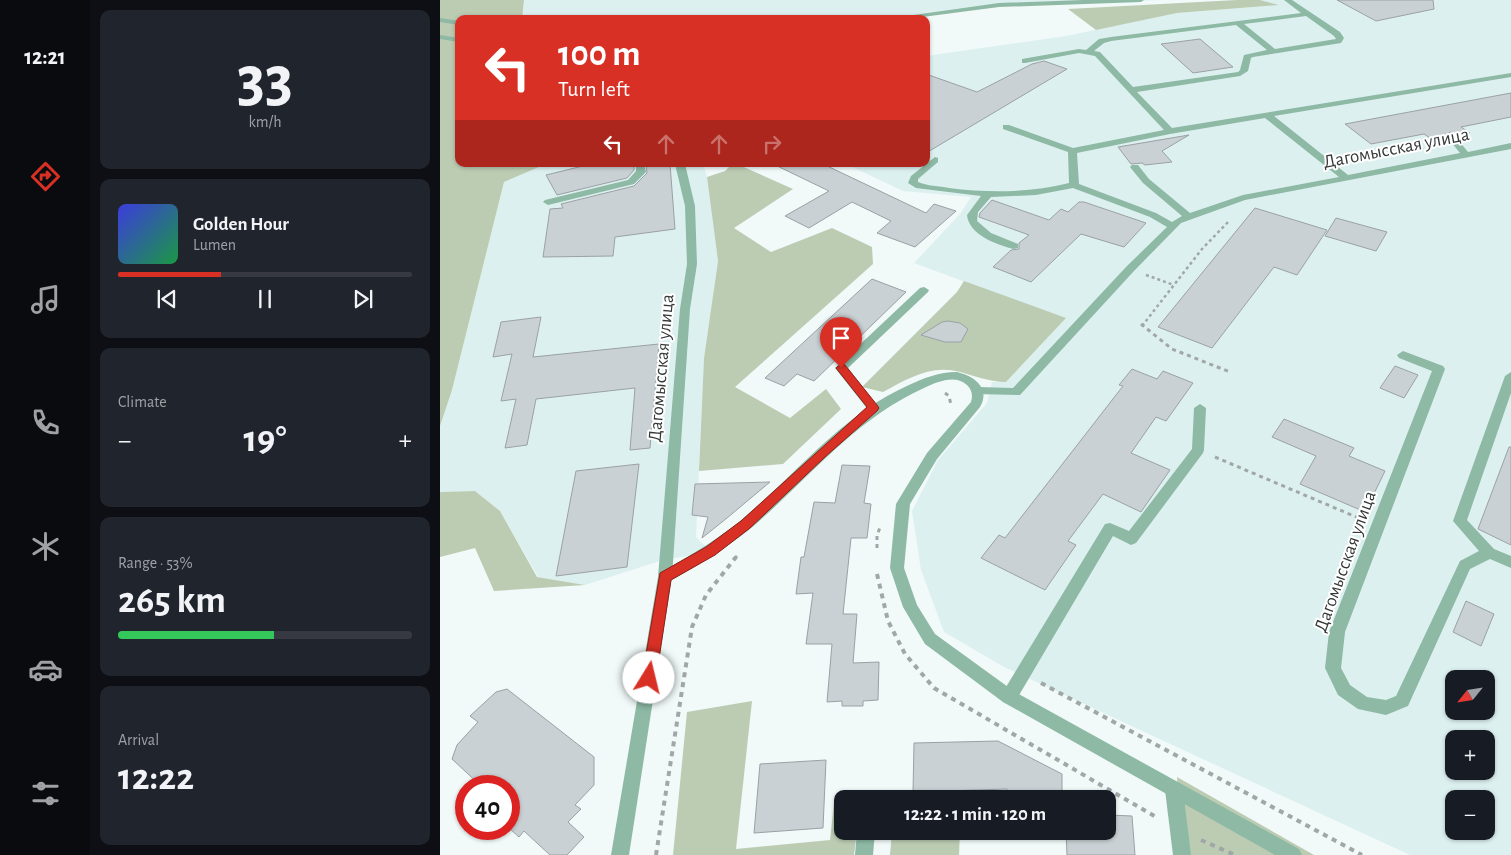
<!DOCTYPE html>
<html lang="en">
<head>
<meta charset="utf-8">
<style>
  body { margin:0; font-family:"Alegreya Sans",sans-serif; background:#20242c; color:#f1f3f6; height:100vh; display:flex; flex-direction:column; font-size:19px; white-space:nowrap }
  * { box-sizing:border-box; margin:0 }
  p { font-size:16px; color:#9ea1a6 }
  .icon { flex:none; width:28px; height:28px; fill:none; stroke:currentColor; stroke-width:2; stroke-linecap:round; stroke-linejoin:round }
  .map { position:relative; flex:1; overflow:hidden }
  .side { display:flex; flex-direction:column; gap:10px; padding:10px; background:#0d0f14; width:350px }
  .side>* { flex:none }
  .top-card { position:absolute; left:15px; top:15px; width:475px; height:152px; border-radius:10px; box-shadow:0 1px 4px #0004; background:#d93025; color:#fff; overflow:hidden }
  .needle { width:32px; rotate:240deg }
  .controls { position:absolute; left:1005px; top:670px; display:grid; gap:10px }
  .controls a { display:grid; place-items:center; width:50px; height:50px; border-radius:10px; background:#171b24; box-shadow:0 1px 4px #0004; font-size:25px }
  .speed { position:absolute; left:15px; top:775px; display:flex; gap:10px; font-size:25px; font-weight:700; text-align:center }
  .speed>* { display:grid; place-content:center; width:65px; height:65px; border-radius:50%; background:#171b24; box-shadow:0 1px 4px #0004; line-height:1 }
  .speed .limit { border:8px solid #d22; background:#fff; color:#111 }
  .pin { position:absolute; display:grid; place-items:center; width:42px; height:42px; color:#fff; margin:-51px -21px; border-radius:50% 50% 50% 0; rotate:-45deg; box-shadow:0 0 5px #0007 }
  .pin .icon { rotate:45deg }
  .me { position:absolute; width:55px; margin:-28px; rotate:9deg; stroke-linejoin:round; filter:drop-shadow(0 0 4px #0008) }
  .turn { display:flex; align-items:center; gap:18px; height:105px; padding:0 20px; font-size:22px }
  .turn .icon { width:65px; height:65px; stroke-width:2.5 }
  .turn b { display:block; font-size:35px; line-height:42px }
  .lanes { display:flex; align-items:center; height:48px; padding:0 20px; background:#0003; justify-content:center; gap:25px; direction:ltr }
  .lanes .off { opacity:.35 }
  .big { font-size:38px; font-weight:700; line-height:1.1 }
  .side .tile { flex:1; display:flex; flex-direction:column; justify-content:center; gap:8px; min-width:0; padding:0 18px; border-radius:10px; background:#20242c }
  .side .dial { align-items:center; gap:0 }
  .dial b { font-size:65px; line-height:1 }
  .song { display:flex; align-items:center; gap:15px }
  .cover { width:60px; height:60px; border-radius:8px; background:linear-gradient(135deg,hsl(240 70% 55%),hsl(140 70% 35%)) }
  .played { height:5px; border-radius:2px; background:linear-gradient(90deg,#d93025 35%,#363941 35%) }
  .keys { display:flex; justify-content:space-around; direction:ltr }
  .heat { display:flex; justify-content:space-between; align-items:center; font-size:28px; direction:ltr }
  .charge { height:8px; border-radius:4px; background:linear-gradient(90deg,#34c759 53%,#363941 0) }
  .trip { position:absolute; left:394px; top:790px; width:282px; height:50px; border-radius:10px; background:#171b24; box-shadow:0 1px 4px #0004; font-weight:700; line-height:50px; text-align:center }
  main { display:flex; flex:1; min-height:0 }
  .dock { display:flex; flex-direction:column; width:90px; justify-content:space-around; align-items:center; background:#090b0e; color:#9ea1a6 }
  .dock .icon { width:35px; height:35px }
  .dock .current { color:#d93025 }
  .dock b { font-size:22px; color:#f1f3f6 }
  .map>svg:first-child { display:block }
</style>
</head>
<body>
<main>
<nav class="dock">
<b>12:21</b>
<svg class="icon current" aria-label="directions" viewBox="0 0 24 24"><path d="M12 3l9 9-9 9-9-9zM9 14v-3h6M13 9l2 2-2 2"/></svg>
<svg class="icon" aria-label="music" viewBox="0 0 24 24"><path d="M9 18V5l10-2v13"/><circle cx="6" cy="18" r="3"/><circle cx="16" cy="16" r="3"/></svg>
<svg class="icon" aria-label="phone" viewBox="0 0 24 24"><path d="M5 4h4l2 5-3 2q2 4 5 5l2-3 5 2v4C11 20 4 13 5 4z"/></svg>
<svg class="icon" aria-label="climate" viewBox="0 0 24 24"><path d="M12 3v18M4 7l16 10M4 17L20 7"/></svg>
<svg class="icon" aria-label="car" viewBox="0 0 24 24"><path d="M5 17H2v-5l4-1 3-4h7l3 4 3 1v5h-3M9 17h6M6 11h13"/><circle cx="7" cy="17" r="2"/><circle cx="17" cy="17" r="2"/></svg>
<svg class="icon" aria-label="filters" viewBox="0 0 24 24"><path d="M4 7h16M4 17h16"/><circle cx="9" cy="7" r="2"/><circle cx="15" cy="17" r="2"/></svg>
</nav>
<section class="side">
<div class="tile dial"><b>33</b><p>km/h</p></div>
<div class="tile">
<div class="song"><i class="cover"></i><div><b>Golden Hour</b><p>Lumen</p></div></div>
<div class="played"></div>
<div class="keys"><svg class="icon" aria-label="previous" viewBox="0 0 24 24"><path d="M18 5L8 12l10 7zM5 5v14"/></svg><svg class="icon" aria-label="pause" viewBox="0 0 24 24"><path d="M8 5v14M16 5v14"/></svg><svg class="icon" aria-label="next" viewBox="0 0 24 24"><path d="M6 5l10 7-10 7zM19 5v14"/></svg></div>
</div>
<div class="tile"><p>Climate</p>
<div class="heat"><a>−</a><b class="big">19°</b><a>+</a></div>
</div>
<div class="tile"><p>Range · 53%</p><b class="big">265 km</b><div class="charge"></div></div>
<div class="tile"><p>Arrival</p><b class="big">12:22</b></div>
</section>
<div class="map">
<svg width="1071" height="855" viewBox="0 0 1071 855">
  <rect width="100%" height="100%" fill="#f1f9f9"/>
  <g fill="#ddf0f0" fill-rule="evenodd">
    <polygon points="84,0 721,0 547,6 453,19 82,19"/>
    <path d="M820,0h251v855h-101l-406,-188 -60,-35 -23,-62 -9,-59 26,-51 49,-57 5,-21h14l59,-63 -151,-56 46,-49 11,-17 -68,-6 -57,-27h80v-108l140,-20 111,-23 100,-8zM1014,679h32v32h-32zM1014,739h32v32h-32zM1014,799h32v32h-32z"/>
    <polygon points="106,164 263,164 267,177 278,261 264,358 256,537 271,552 223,560 145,585 98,577 60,511 35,491 0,492 0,426 12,390 64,182"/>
  </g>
  <g fill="#bcccb3">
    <polygon points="0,0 84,0 82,19 19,19 19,164 106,164 64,182 12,390 0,426"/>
    <polygon points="797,0 820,0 839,5 737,13 656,30 628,9"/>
    <polygon points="292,164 297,164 353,189 294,228 331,252 392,228 432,247 433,264 295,387 350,418 386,389 401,409 343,464 259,471 264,358 278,261 267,177 285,171"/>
    <path d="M524,281l102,37 -60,64c-18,0 -33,-7 -50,-11 -27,-6 -51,9 -73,21l-21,-5 95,-95z"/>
    <polygon points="35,491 60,511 97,577 145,585 54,591 35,548 0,557 0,492"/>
    <polygon points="312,701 296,849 390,840 394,803 402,802 402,831 417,831 414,855 233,855 247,712"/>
    <polygon points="737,777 874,855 746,855 739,813"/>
    <polygon points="452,831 520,831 519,855 450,855"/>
  </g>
  <g fill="#cad1d4" stroke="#9aa1a4">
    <polygon points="897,0 993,0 994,9 936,21"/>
    <polygon points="760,39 793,67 753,73 721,44"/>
    <polygon points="604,61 627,69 486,153 486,74 537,92 592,64"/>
    <polygon points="1071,93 1071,117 1021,127 1030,133 1017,136 1010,132 1005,138 993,140 984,134 931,144 905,124"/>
    <polygon points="749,135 722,151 732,162 705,165 702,163 691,164 678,147"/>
    <polygon points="151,164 194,164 194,170 187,178 117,195 106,175"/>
    <polygon points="206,164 230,164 235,229 175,237 173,256 103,257 110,209 123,208 121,204 194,186 207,173"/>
    <polygon points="333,164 383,164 486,213 494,204 516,211 475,247 437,233 451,221 412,202 369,228 345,216 389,191"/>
    <polygon points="552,200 609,220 621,209 628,212 639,202 644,202 706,223 684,247 641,234 591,282 553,267 571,250 579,249 579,243 589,235 539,217 540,213"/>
    <polygon points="815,208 887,230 857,275 834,267 772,348 718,327"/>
    <polygon points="896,218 947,232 936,251 885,236"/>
    <polygon points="432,279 466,292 374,381 357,374 344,386 325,378"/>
    <polygon points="101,317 93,357 219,344 210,448 190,450 195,388 96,399 87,445 65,448 76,399 61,401 72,354 53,357 61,322"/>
    <polygon points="508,321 520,323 528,329 521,342 505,342 481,335 502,322"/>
    <polygon points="955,366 978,375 964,398 940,388"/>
    <polygon points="692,369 717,379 723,371 753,383 726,421 716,417 691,453 730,470 701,512 663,494 628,541 636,545 605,590 541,558 559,535 565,538 683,386 679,385"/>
    <polygon points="844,419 914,448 909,456 945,471 925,512 860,484 876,456 832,437"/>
    <polygon points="1069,447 1071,447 1071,545 1038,529"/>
    <polygon points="199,464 187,567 116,576 136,471"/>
    <polygon points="402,465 430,466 424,503 431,504 427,538 411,538 403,614 417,614 413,663 439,662 438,700 423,701 423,706 402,706 402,701 387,702 392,644 366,644 373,593 356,594 361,557 364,557 374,502 395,503"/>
    <polygon points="330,482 287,518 262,538 268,517 252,515 255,484"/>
    <polygon points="1026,601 1054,614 1041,646 1013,632"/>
    <polygon points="67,689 154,757 154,785 135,805 141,809 128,822 144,837 127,855 110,855 84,831 79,837 69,828 69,786 41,786 12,759 17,745 38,722 30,716 56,692"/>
    <polygon points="558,741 622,774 622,799 567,799 567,789 473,792 474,743"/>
    <polygon points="386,760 383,828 314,833 320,764"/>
    <polygon points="668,815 692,816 695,855 627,855 626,831 668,831"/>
  </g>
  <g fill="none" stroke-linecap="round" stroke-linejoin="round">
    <g stroke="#a1a7a7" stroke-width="2.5" stroke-dasharray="3 3" stroke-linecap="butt">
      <polyline points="706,275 734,285"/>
      <polyline points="702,326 762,249 789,221"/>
    </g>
    <g stroke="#a1a7a7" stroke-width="3" stroke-dasharray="4 4" stroke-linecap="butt">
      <polyline points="701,324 732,349 790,372"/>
      <polyline points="505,393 509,396 511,405"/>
      <polyline points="775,457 921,519"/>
      <polyline points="437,548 437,536 440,527"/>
      <polyline points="295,558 297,556"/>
    </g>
    <g stroke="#a1a7a7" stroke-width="4" stroke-dasharray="5 5" stroke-linecap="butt">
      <polyline points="437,574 448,621 465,654 494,688 716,817"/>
      <polyline points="601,683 922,855"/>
      <polyline points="761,840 795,855"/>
      <polyline points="216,855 252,627 266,595 296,557"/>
    </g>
    <g fill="#8db9a5" fill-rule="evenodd">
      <path d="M844,0h8l48,32 4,6 -3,5 -88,14 -2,1 -3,13 -8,5 -103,16 35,36 339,-55v4l-237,39 74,59 112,-22 -13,-16 4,-3 3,1 14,17 43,-9v6l-266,51 -64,23 -47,48 -114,124 -46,-1 -2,-3 6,-4 35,1 113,-121 41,-40 -17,-10 -77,-29 -37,7 -45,2 -13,15 -1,9 14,12 27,11v4l-4,1c-17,-4 -45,-14 -47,-34l14,-19 -65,-8 -8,-5 3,-7 24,-19 3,1v4l-20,17v3c9,4 21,4 31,6 40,5 80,5 120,-5l-1,-31 -65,-23v-4h6l64,23 91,-18 -69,-74 -16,-3 -54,10h-3v-4l57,-10 7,1 13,-11 12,-2 190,-24zM866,16l28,20 2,3 -61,10 -31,-25zM796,25l31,25 -23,5 -4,15 -2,2 -105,15 -33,-35 -6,-1 10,-8 7,-2zM825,118l74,59 -96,18 -53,18 -41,-34 -11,-14h-6l-2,2 13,16 39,33 -10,6 -16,-9 -77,-29 -2,-31 93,-19z"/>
      <polygon points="0,35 19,38 19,42 0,39"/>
      <polygon points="196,164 204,164 206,172 194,184 108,205 103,202 105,200 188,180 196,171"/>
      <polygon points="484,287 489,290 488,292 408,368 439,408 433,412 429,411 395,368 480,288"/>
      <polygon points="963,351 1003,366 1005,369 905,632 901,668 910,685 927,697 946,700 956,696 1020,561 1039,551 1013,521 1065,376 1071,372 1071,393 1027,520 1054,549 1071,556 1071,568 1050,559 1030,569 968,706 946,715 918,709 898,695 885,668 889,632 992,371 959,358 957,355"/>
      <polygon points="760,404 766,408 764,450 763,453 696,543 691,545 673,536 575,702 569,704 563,702 561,697 563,692 665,524 670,523 689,531 752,449 754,408"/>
      <polygon points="734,782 740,784 743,790 751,855 733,855 725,790 728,784"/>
      <polygon points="417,831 435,831 433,855 415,855"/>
    </g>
    <path fill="#8db9a5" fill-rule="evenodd" d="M517,372c17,4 34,16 23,35l-43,52 -27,45 -6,64 13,37 18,29 80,58 284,157 3,6h-27l-272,-153 -78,-58 -22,-37 -13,-39 6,-64 31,-51 44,-51c2,-7 1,-12 -4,-17 -12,-11 -30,-3 -43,3 -71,32 -116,92 -174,141 -25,20 -52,36 -80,52l-5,2 -5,-2 -2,-4 2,-4c27,-16 56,-32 80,-52 56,-46 101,-106 169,-136 15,-7 30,-13 48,-13z"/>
    <g fill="#8db9a5" fill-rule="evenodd">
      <polygon points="643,0 704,0 701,2 559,7 467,19 445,19 559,3"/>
      <polygon points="0,18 19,21 19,25 0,22"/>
      <polygon points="235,164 245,164 255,206 257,264 250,309 232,577 189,855 171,855 218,577 240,309 247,264 245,206"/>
    </g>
  </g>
  <polygon fill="#d93025" stroke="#8d1f18" points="401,364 405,365 437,405 439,408 437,411 385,457 310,528 275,555 231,580 216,678 214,682 209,684 204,682 202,678 220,573 266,547 301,521 427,407 396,368"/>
  <g text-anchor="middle" stroke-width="4" stroke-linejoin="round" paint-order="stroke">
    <g font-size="19" fill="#363939" stroke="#fff">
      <text transform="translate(956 147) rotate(-11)" y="7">Дагомысская улица</text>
      <text transform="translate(220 368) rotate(-85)" y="7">Дагомысская улица</text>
      <text transform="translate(904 561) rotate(-70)" y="7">Дагомысская улица</text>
    </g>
  </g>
</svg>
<div class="controls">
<a><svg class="needle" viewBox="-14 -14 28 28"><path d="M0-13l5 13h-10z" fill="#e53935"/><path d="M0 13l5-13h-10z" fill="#9ea1a6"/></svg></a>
<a>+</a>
<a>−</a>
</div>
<div class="speed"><div class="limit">40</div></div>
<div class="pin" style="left:401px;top:368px;background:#d93025"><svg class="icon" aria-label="arrive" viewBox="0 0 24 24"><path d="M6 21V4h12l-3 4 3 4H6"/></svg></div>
<svg class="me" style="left:209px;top:678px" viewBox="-20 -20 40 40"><circle r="19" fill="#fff"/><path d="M0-13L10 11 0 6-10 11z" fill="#d93025"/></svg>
<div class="trip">12:22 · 1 min · 120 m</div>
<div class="top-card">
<div class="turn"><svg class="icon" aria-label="left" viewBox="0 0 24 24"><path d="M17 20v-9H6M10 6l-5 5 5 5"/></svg><div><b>100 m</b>Turn left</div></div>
<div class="lanes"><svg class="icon" aria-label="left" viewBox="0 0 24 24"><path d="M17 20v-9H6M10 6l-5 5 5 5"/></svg><svg class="icon off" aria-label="ahead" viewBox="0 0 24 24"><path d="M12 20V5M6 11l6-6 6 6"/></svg><svg class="icon off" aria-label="ahead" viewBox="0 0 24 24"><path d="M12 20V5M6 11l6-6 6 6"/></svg><svg class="icon off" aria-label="right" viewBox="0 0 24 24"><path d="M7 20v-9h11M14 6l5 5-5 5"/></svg></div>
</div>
</div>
</main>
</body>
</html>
